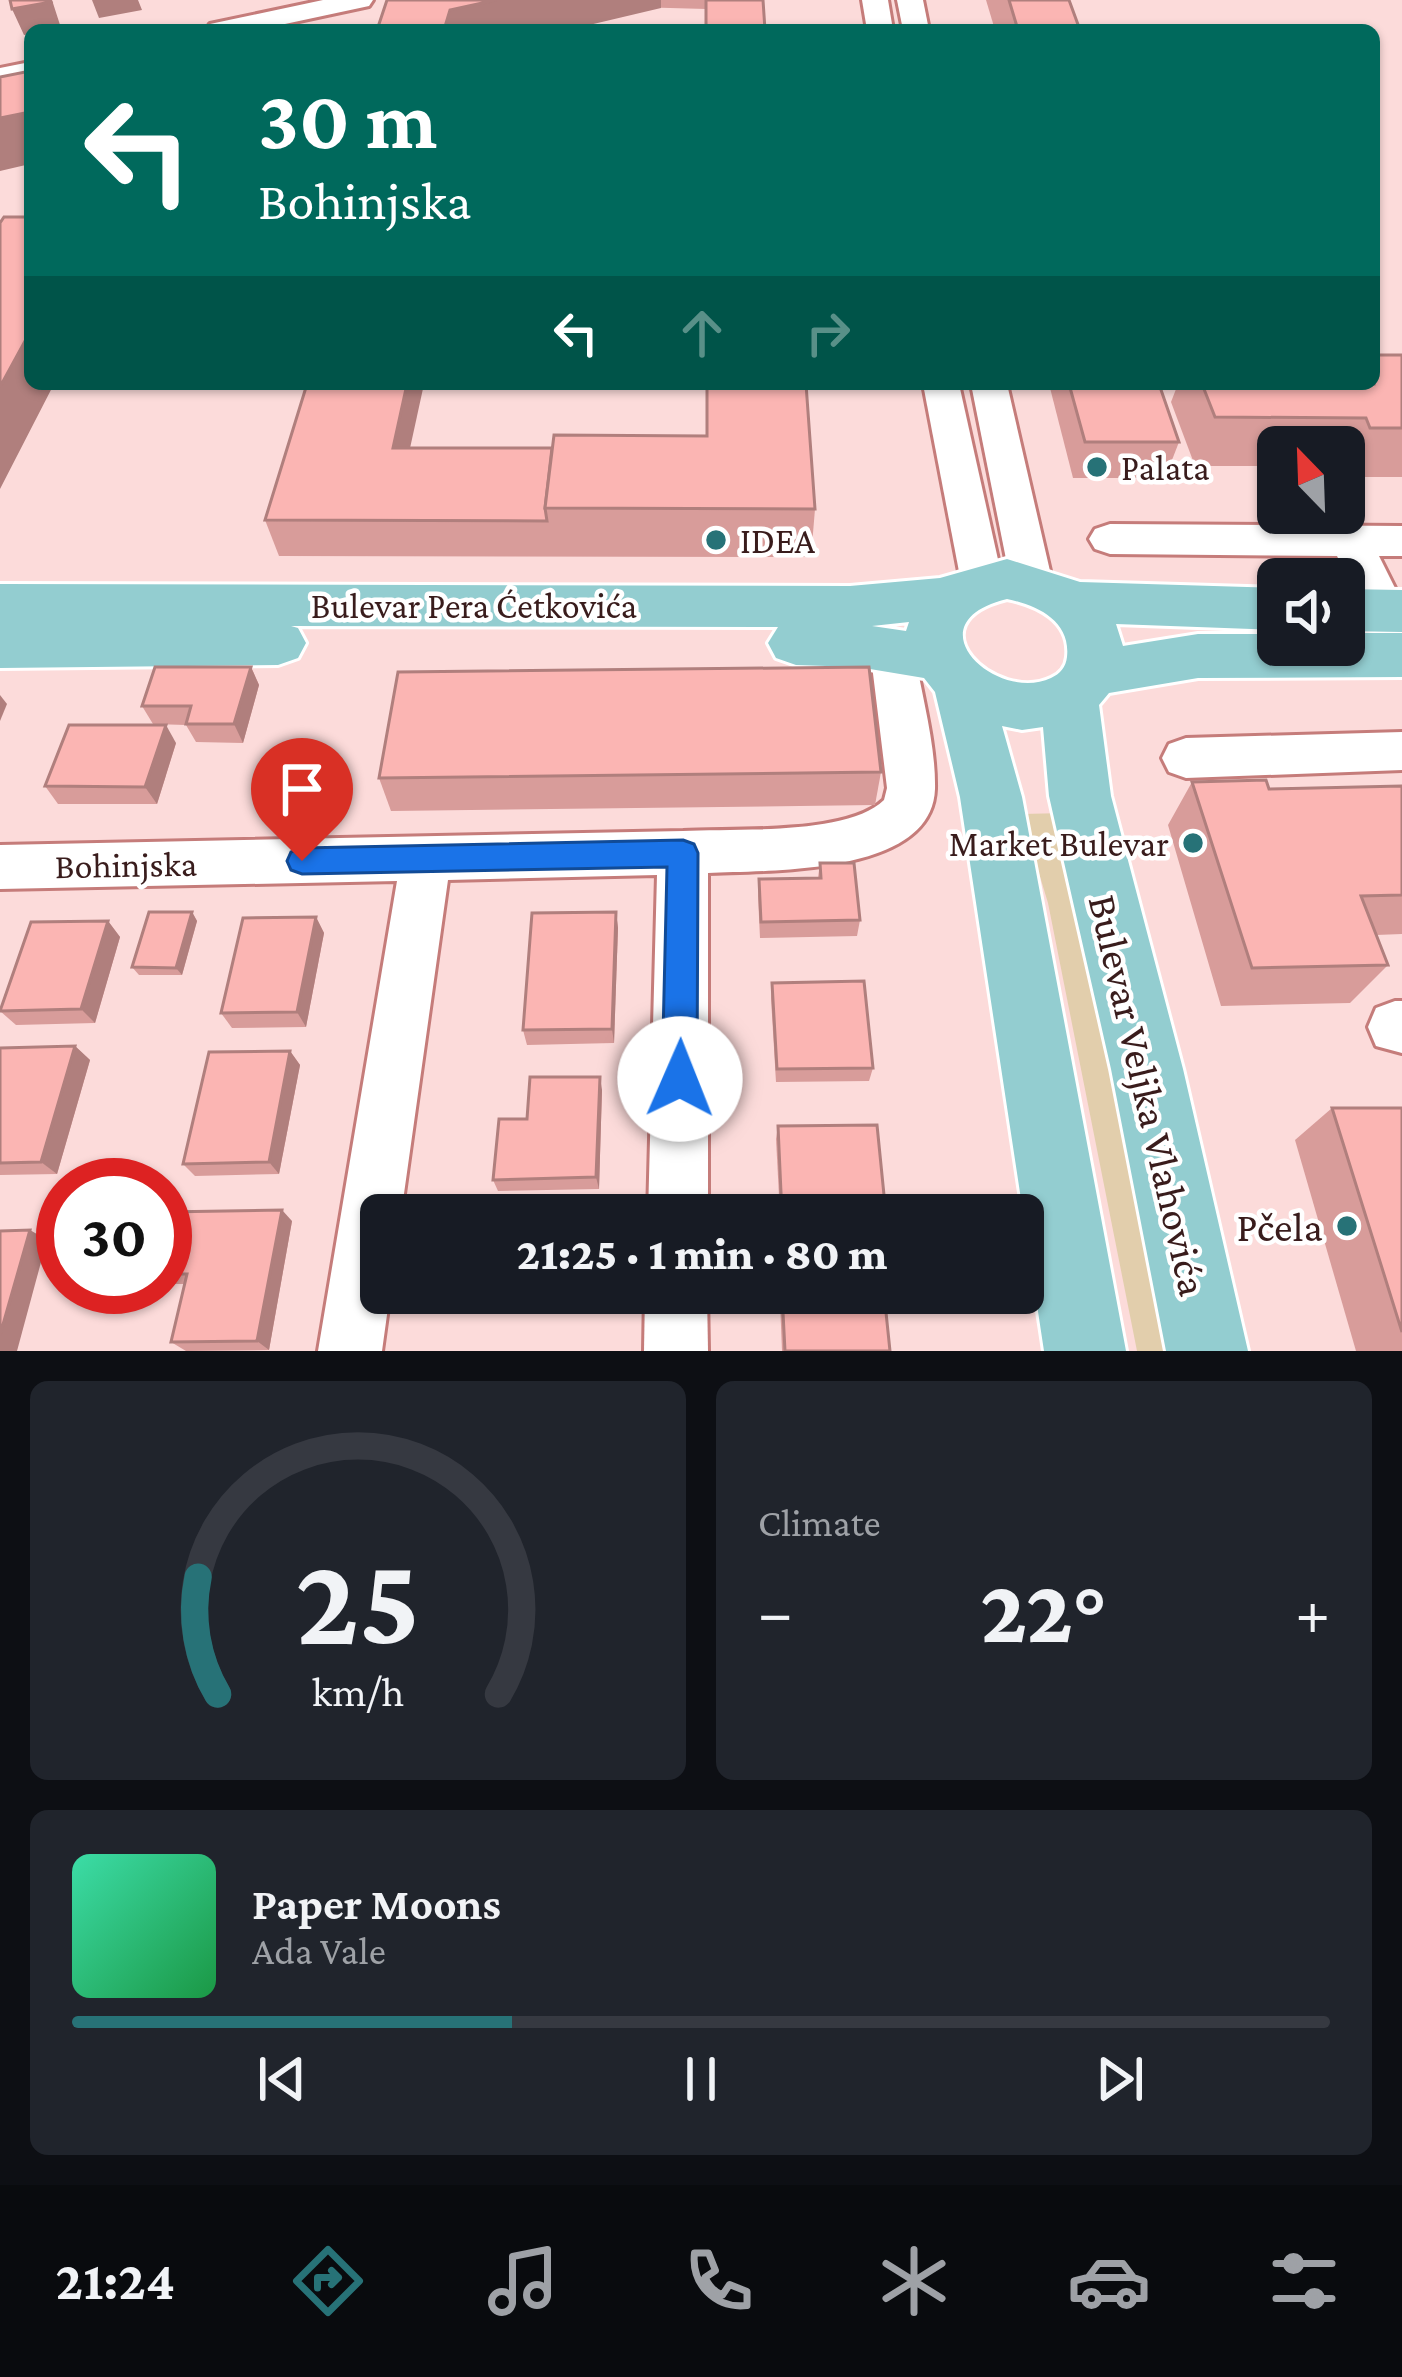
<!DOCTYPE html>
<html lang="en">
<head>
<meta charset="utf-8">
<style>
  body { margin:0; font-family:"Crimson Pro",serif; background:#20242c; color:#f1f3f6; height:100vh; display:flex; flex-direction:column; font-size:45px; white-space:nowrap }
  * { box-sizing:border-box; margin:0 }
  p { font-size:39px; color:#9ea1a6 }
  .icon { flex:none; width:66px; height:66px; fill:none; stroke:currentColor; stroke-width:2; stroke-linecap:round; stroke-linejoin:round }
  .map { position:relative; height:1351px; overflow:hidden }
  .panel { display:flex; flex-direction:column; gap:30px; padding:30px; background:#0d0f14; flex:1 }
  .panel>* { flex:none }
  .guide { position:absolute; left:24px; top:24px; width:1356px; height:366px; border-radius:18px; box-shadow:0 3px 9px #0004; background:#00695c; color:#fff; overflow:hidden }
  .needle { width:78px; rotate:337deg }
  .fabs { position:absolute; left:1257px; top:426px; display:grid; gap:24px }
  .fabs a { display:grid; place-items:center; width:108px; height:108px; border-radius:18px; background:#171b24; box-shadow:0 3px 9px #0004; font-size:60px }
  .speed { position:absolute; left:36px; top:1158px; display:flex; gap:24px; font-size:60px; font-weight:700; text-align:center }
  .speed>* { display:grid; place-content:center; width:156px; height:156px; border-radius:50%; background:#171b24; box-shadow:0 3px 9px #0004; line-height:1 }
  .speed .limit { border:18px solid #d22; background:#fff; color:#111 }
  .pin { position:absolute; display:grid; place-items:center; width:102px; height:102px; color:#fff; margin:-123px -51px; border-radius:50% 50% 50% 0; rotate:-45deg; box-shadow:0 0 12px #0007 }
  .pin .icon { rotate:45deg }
  .me { position:absolute; width:132px; margin:-66px; rotate:1deg; stroke-linejoin:round; filter:drop-shadow(0 0 9px #0008) }
  .turn { display:flex; align-items:center; gap:42px; height:252px; padding:0 36px; font-size:54px }
  .turn .icon { width:156px; height:156px; stroke-width:2.5 }
  .turn b { display:block; font-size:84px; line-height:102px }
  .lanes { display:flex; align-items:center; height:114px; padding:0 36px; background:#0003; justify-content:center; gap:60px; direction:ltr }
  .lanes .off { opacity:.35 }
  .big { font-size:90px; font-weight:800; line-height:1.1 }
  .panel .card { flex:1; display:flex; flex-direction:column; justify-content:center; gap:18px; min-width:0; padding:0 42px; border-radius:18px; background:#20242c }
  .panel .dial { align-items:center; gap:0 }
  .dial svg { height:312px; overflow:visible; fill:none; stroke:#363941; stroke-width:7; stroke-linecap:round; text-anchor:middle }
  .dial text { fill:#f1f3f6; stroke:none }
  .song { display:flex; align-items:center; gap:36px }
  .cover { width:144px; height:144px; border-radius:18px; background:linear-gradient(135deg,hsl(160 70% 55%),hsl(140 70% 35%)) }
  .played { height:12px; border-radius:6px; background:linear-gradient(90deg,#277277 35%,#363941 35%) }
  .keys { display:flex; justify-content:space-around; direction:ltr }
  .heat { display:flex; justify-content:space-between; align-items:center; font-size:66px; direction:ltr }
  .panel .tiles { flex:1; display:grid; gap:30px; grid-template-columns:1fr 1fr }
  .card:last-child { grid-column:span 2 }
  .trip { position:absolute; left:360px; top:1194px; width:684px; height:120px; border-radius:18px; background:#171b24; box-shadow:0 3px 9px #0004; font-weight:800; line-height:120px; text-align:center }
  .dock { display:flex; height:192px; justify-content:space-around; align-items:center; background:#090b0e; color:#9ea1a6 }
  .dock .icon { width:84px; height:84px }
  .dock .selected { color:#277277 }
  .dock b { font-size:54px; color:#f1f3f6 }
  .map>svg:first-child { display:block }
</style>
</head>
<body>
<div class="map">
<svg width="1402" height="1351" viewBox="0 0 1402 1351">
  <rect width="100%" height="100%" fill="#fcdbda"/>
  <polygon fill="#e2ceac" points="1066,813 1175,1351 1137,1351 1048,903 1021,814"/>
  <g fill="none" stroke-linecap="round" stroke-linejoin="round">
    <g stroke="#c57c7a" stroke-width="6">
      <g id="minor">
        <polygon points="323,0 373,0 369,6 257,30 206,30 210,24"/>
        <polygon points="862,0 888,0 893,30 867,30"/>
        <polygon points="897,0 923,0 929,30 903,30"/>
        <polygon points="30,62 30,78 0,84 0,68"/>
        <polygon points="923,384 959,384 1003,582 997,593 982,598 967,593 961,582"/>
        <polygon points="971,384 1007,384 1053,584 1047,595 1032,600 1017,595 1011,584"/>
        <polygon points="1110,524 1402,526 1402,556 1379,556 1402,602 1402,619 1385,627 1370,623 1337,556 1110,554 1095,549 1089,539 1095,529"/>
        <path d="M892,632l16,5 6,12c7,44 22,95 21,140 -3,87 -167,81 -227,84v342h-60l9,-340 -209,5 -47,335h-20v78h9l-8,58h-64l79,-470 -397,8v-44l683,-14c51,-3 164,5 201,-31l3,-12 -17,-139 6,-12z"/>
        <polygon points="1402,732 1402,770 1186,778 1169,772 1162,758 1169,744 1186,738"/>
        <polygon points="1395,1001 1402,1001 1402,1053 1376,1046 1368,1027 1376,1008"/>
        <polygon points="645,1293 707,1293 708,1351 644,1351"/>
      </g>
    </g>
    <g stroke="#fff" stroke-width="6">
      <g id="major">
        <path d="M1007,559l73,23 198,6v42l-162,-6 7,22 75,-12h80v11h66v-12h58v44l-204,1 -89,15 -10,12 12,91 72,273 65,282h-82l-55,-282 -62,-273 -6,-69 -21,3 -20,-4 20,71 104,554h-82l-84,-554 -25,-105 -11,-14 -66,-11 -62,-2 -20,-7 -8,-15 10,-16 -487,-1 7,2 8,15 -8,15 -20,7 -278,3v-84l850,2 90,-8zM1007,599c30,6 64,22 60,58 -1,10 -7,17 -16,21 -54,26 -142,-55 -44,-79zM909,622l-3,9 -34,-5z"/>
        <polygon points="1344,589 1402,590 1402,632 1344,631"/>
      </g>
    </g>
    <use href="#minor" fill="#fff" fill-rule="evenodd"/>
    <use href="#major" fill="#93cdd0" fill-rule="evenodd"/>
  </g>
  <g fill="#d89c9a">
    <polygon points="387,0 763,0 706,9"/>
    <polygon points="986,0 1069,0 1080,30 995,30"/>
    <polygon points="1402,355 1402,477 1344,477 1344,447 1278,447 1278,466 1195,466 1171,402 1178,384 1374,384"/>
    <polygon points="1049,384 1159,384 1179,442 1165,478 1073,478"/>
    <polygon points="410,448 815,509 811,557 279,556 265,520"/>
    <polygon points="251,667 259,685 243,743 196,742 186,725 153,724 142,706"/>
    <polygon points="176,743 157,804 58,804 45,786"/>
    <polygon points="881,772 875,805 391,811 379,778"/>
    <polygon points="1192,782 1269,789 1402,786 1402,934 1376,935 1388,965 1350,1003 1221,1006 1168,825"/>
    <polygon points="820,863 860,920 857,936 760,938 758,896 759,879 818,878"/>
    <polygon points="192,912 197,921 182,975 139,975 132,967"/>
    <polygon points="616,912 618,928 614,1043 527,1045 523,1030"/>
    <polygon points="316,917 324,933 306,1027 232,1028 221,1013"/>
    <polygon points="108,921 120,937 95,1023 16,1025 0,1011"/>
    <polygon points="772,983 873,1068 869,1081 776,1082 771,998"/>
    <polygon points="75,1046 90,1060 57,1174 0,1175 0,1048"/>
    <polygon points="290,1051 300,1065 279,1174 195,1176 183,1164"/>
    <polygon points="602,1090 599,1189 498,1191 493,1180 527,1119"/>
    <polygon points="1332,1108 1402,1108 1402,1351 1356,1351 1295,1140"/>
    <polygon points="778,1126 886,1215 780,1215 776,1139"/>
    <polygon points="165,1212 292,1221 269,1350 186,1351 171,1342 185,1284 165,1284"/>
    <polygon points="603,1293 602,1312 508,1314 503,1305"/>
    <polygon points="782,1293 890,1351 782,1351 780,1301"/>
  </g>
  <g fill="#b07f7d">
    <polygon points="52,0 61,28 30,30 30,34 24,35 12,9"/>
    <polygon points="92,0 138,0 142,10 99,18"/>
    <polygon points="496,0 661,0 661,8 568,30 444,30 450,10"/>
    <polygon points="30,112 30,164 0,171 0,118"/>
    <polygon points="30,332 30,384 54,384 0,489 0,387"/>
    <polygon points="407,384 424,384 402,485 393,448"/>
    <polygon points="251,667 259,685 243,743 234,724"/>
    <polygon points="0,695 7,704 0,721"/>
    <polygon points="166,725 176,743 157,804 145,787"/>
    <polygon points="192,912 197,921 182,975 176,968"/>
    <polygon points="616,912 618,928 614,1043 612,1029"/>
    <polygon points="316,917 324,933 306,1027 297,1012"/>
    <polygon points="108,921 120,937 95,1023 81,1009"/>
    <polygon points="75,1046 90,1060 57,1174 41,1162"/>
    <polygon points="290,1051 300,1065 279,1174 269,1162"/>
    <polygon points="600,1077 602,1090 599,1189 596,1177"/>
    <polygon points="282,1210 292,1221 269,1350 257,1341"/>
    <polygon points="30,1230 47,1240 17,1351 0,1351 0,1335"/>
  </g>
  <g fill="#fbb5b3" stroke="#b07f7d" stroke-width="3">
    <polygon points="10,0 50,0 51,2 12,9"/>
    <polygon points="387,0 496,0 450,10 444,30 377,30"/>
    <polygon points="706,0 763,0 765,30 706,30"/>
    <polygon points="1009,0 1069,0 1080,30 1018,30"/>
    <polygon points="30,71 30,112 0,118 0,77"/>
    <polygon points="4,217 30,217 30,332 0,387 0,223"/>
    <polygon points="1374,355 1402,355 1402,428 1370,428 1366,418 1215,417 1202,384 1374,384"/>
    <polygon points="307,384 407,384 393,448 552,448 545,508 547,521 265,520"/>
    <polygon points="707,384 806,384 815,509 545,508 554,435 707,436"/>
    <polygon points="1069,384 1159,384 1179,442 1085,442"/>
    <polygon points="155,667 251,667 234,724 186,724 191,706 142,706"/>
    <polygon points="869,667 881,772 379,778 398,672"/>
    <polygon points="69,725 166,725 145,787 45,786"/>
    <polygon points="1266,780 1269,789 1402,786 1402,895 1361,896 1388,965 1252,968 1192,782"/>
    <polygon points="820,863 854,863 860,920 761,922 759,879 821,878"/>
    <polygon points="149,912 192,912 176,968 132,967"/>
    <polygon points="616,912 612,1029 523,1030 532,913"/>
    <polygon points="316,917 297,1012 221,1013 243,918"/>
    <polygon points="108,921 81,1009 0,1011 31,922"/>
    <polygon points="864,981 873,1068 777,1069 772,983"/>
    <polygon points="75,1046 41,1162 0,1163 0,1048"/>
    <polygon points="290,1051 269,1162 183,1164 209,1052"/>
    <polygon points="530,1077 600,1077 596,1177 493,1180 499,1119 527,1119"/>
    <polygon points="1332,1108 1402,1108 1402,1332"/>
    <polygon points="877,1125 886,1215 782,1215 778,1126"/>
    <polygon points="282,1210 257,1341 171,1342 187,1274 165,1274 165,1212"/>
    <polygon points="30,1230 0,1335 0,1231"/>
    <polygon points="504,1293 600,1293 600,1303 503,1305"/>
    <polygon points="782,1293 884,1293 890,1351 785,1351"/>
  </g>
  <polygon fill="#1a73e8" stroke="#114b97" stroke-width="3" points="683,840 694,844 698,853 697,1079 692,1091 680,1096 667,1091 662,1079 667,867 302,874 291,870 287,861 291,852 302,848"/>
  <g fill="#277277" stroke="#fff" stroke-width="4.5">
    <circle cx="1097" cy="467" r="12"/>
    <circle cx="716" cy="540" r="12"/>
    <circle cx="1193" cy="843" r="12"/>
    <circle cx="1347" cy="1226" r="12"/>
  </g>
  <g text-anchor="middle" stroke-width="9" stroke-linejoin="round" paint-order="stroke">
    <g font-size="36" fill="#391c1c" stroke="#fff" text-anchor="start">
      <text x="1121" y="480">Palata</text>
      <text x="740" y="553">IDEA</text>
      <text x="1169" y="856" text-anchor="end">Market Bulevar</text>
    </g>
    <g font-size="36" fill="#391c1c" stroke="#fff">
      <text x="474" y="618">Bulevar Pera Ćetkovića</text>
      <text transform="translate(126 864) rotate(-1)" y="13">Bohinjska</text>
    </g>
    <g font-size="42" fill="#391c1c" stroke="#fff">
      <text transform="translate(1149 1095) rotate(77)" y="15">Bulevar Veljka Vlahovića</text>
    </g>
    <g font-size="42" fill="#391c1c" stroke="#fff" text-anchor="end">
      <text x="1323" y="1241">Pčela</text>
    </g>
  </g>
</svg>
<div class="fabs">
<a><svg class="needle" viewBox="-14 -14 28 28"><path d="M0-13l5 13h-10z" fill="#e53935"/><path d="M0 13l5-13h-10z" fill="#9ea1a6"/></svg></a>
<a><svg class="icon" aria-label="sound" viewBox="0 0 24 24"><path d="M4 9h4l5-4v14l-5-4H4zM17 9q2 3 0 6"/></svg></a>
</div>
<div class="speed"><div class="limit">30</div></div>
<div class="pin" style="left:302px;top:861px;background:#d93025"><svg class="icon" aria-label="arrive" viewBox="0 0 24 24"><path d="M6 21V4h12l-3 4 3 4H6"/></svg></div>
<svg class="me" style="left:680px;top:1079px" viewBox="-20 -20 40 40"><circle r="19" fill="#fff"/><path d="M0-13L10 11 0 6-10 11z" fill="#1a73e8"/></svg>
<div class="trip">21:25 · 1 min · 80 m</div>
<div class="guide">
<div class="turn"><svg class="icon" aria-label="left" viewBox="0 0 24 24"><path d="M17 20v-9H6M10 6l-5 5 5 5"/></svg><div><b>30 m</b>Bohinjska</div></div>
<div class="lanes"><svg class="icon" aria-label="left" viewBox="0 0 24 24"><path d="M17 20v-9H6M10 6l-5 5 5 5"/></svg><svg class="icon off" aria-label="ahead" viewBox="0 0 24 24"><path d="M12 20V5M6 11l6-6 6 6"/></svg><svg class="icon off" aria-label="right" viewBox="0 0 24 24"><path d="M7 20v-9h11M14 6l5 5-5 5"/></svg></div>
</div>
</div>
<section class="panel">
<div class="tiles">
<div class="card dial"><svg viewBox="0 0 100 80">
<path d="M14 69A42 42 0 1 1 86 69"/>
<path d="M14 69A42 42 0 0 1 9 39" stroke="#277277"/>
<text x="50" y="56" font-size="32" font-weight="700">25</text>
<text x="50" y="72" font-size="11">km/h</text>
</svg></div>
<div class="card"><p>Climate</p>
<div class="heat"><a>−</a><b class="big">22°</b><a>+</a></div>
</div>
<div class="card">
<div class="song"><i class="cover"></i><div><b>Paper Moons</b><p>Ada Vale</p></div></div>
<div class="played"></div>
<div class="keys"><svg class="icon" aria-label="previous" viewBox="0 0 24 24"><path d="M18 5L8 12l10 7zM5 5v14"/></svg><svg class="icon" aria-label="pause" viewBox="0 0 24 24"><path d="M8 5v14M16 5v14"/></svg><svg class="icon" aria-label="next" viewBox="0 0 24 24"><path d="M6 5l10 7-10 7zM19 5v14"/></svg></div>
</div>
</div>
</section>
<nav class="dock">
<b>21:24</b>
<svg class="icon selected" aria-label="directions" viewBox="0 0 24 24"><path d="M12 3l9 9-9 9-9-9zM9 14v-3h6M13 9l2 2-2 2"/></svg>
<svg class="icon" aria-label="music" viewBox="0 0 24 24"><path d="M9 18V5l10-2v13"/><circle cx="6" cy="18" r="3"/><circle cx="16" cy="16" r="3"/></svg>
<svg class="icon" aria-label="phone" viewBox="0 0 24 24"><path d="M5 4h4l2 5-3 2q2 4 5 5l2-3 5 2v4C11 20 4 13 5 4z"/></svg>
<svg class="icon" aria-label="climate" viewBox="0 0 24 24"><path d="M12 3v18M4 7l16 10M4 17L20 7"/></svg>
<svg class="icon" aria-label="car" viewBox="0 0 24 24"><path d="M5 17H2v-5l4-1 3-4h7l3 4 3 1v5h-3M9 17h6M6 11h13"/><circle cx="7" cy="17" r="2"/><circle cx="17" cy="17" r="2"/></svg>
<svg class="icon" aria-label="filters" viewBox="0 0 24 24"><path d="M4 7h16M4 17h16"/><circle cx="9" cy="7" r="2"/><circle cx="15" cy="17" r="2"/></svg>
</nav>
</body>
</html>
